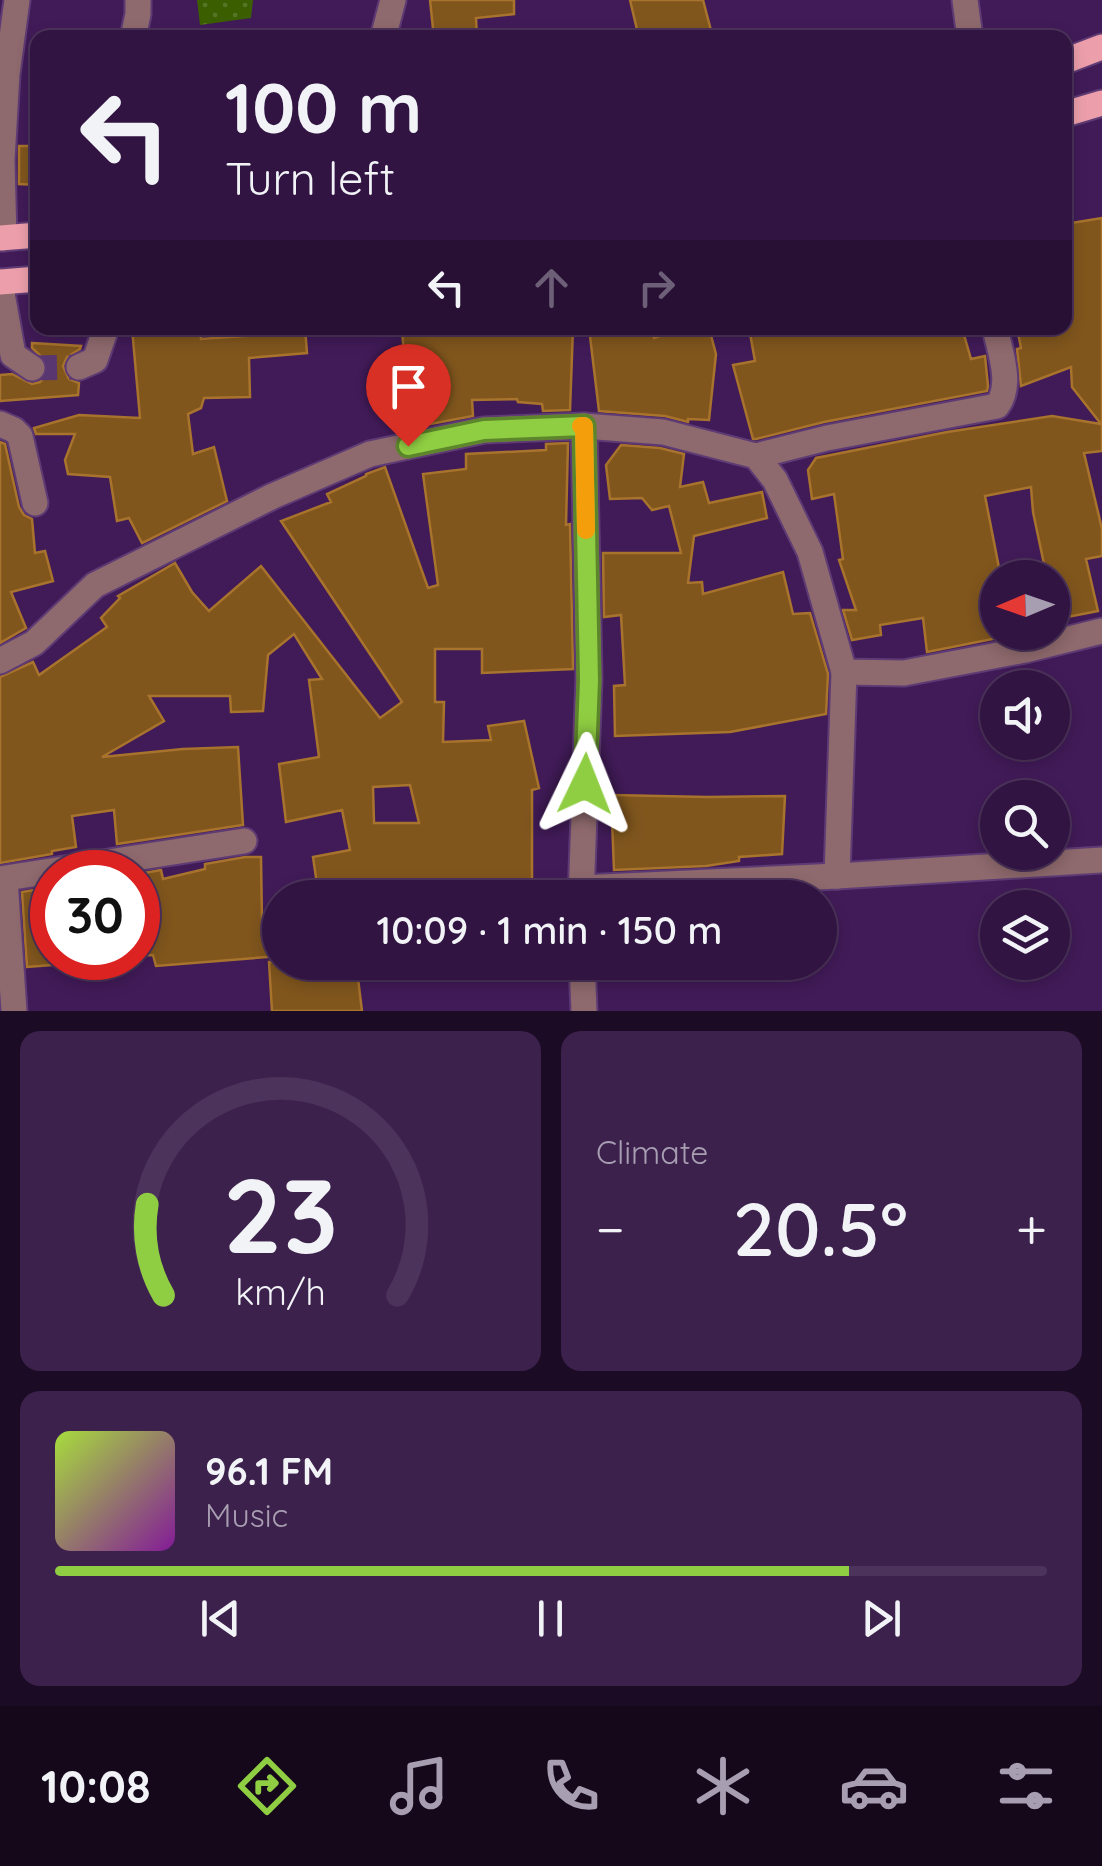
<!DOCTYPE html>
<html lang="en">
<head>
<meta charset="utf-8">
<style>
  body { margin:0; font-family:Quicksand,sans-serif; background:#3d214d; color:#f1f3f6; height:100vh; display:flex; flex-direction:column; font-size:38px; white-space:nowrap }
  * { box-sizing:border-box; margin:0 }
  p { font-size:32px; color:#a89eb2 }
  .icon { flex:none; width:55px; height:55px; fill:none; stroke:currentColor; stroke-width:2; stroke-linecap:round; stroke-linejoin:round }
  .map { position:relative; height:1011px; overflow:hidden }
  .panel { display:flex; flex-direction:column; gap:20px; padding:20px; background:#1b0b24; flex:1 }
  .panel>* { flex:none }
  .hud { position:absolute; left:30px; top:30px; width:1042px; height:305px; border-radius:20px; box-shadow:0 5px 15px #0003,0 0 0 2px #4c335b; background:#311442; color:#f1f3f6; overflow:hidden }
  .needle { width:65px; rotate:268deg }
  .buttons { position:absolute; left:980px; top:560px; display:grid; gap:20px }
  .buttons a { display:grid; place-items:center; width:90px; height:90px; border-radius:50%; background:#311442; box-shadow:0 5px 15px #0003,0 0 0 2px #4c335b; font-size:50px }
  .speed { position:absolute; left:30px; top:850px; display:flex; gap:20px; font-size:50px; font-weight:700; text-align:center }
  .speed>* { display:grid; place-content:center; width:130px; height:130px; border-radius:50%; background:#311442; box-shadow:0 5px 15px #0003,0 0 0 2px #4c335b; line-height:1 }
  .speed .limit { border:15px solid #d22; background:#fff; color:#111 }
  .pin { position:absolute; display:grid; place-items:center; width:85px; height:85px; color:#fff; margin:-102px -42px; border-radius:50% 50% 50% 0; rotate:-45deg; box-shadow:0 0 10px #0007 }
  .pin .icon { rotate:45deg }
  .me { position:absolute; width:110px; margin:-55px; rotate:2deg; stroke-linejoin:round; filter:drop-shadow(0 0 8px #0008) }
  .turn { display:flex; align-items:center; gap:35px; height:210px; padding:0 30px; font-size:45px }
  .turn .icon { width:130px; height:130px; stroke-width:2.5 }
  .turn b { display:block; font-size:70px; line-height:85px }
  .lanes { display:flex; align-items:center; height:95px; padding:0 30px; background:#0003; justify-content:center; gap:50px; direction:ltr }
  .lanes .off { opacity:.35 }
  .big { font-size:75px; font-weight:600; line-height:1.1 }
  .panel .tile { flex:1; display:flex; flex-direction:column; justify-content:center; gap:15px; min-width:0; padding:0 35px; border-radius:20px; background:#3d214d }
  .panel .dial { align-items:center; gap:0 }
  .dial svg { height:260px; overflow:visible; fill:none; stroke:#4c335b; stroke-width:7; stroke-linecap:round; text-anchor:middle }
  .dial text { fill:#f1f3f6; stroke:none }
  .song { display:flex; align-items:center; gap:30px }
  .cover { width:120px; height:120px; border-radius:15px; background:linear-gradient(135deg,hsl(80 70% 55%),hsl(290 70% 35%)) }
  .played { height:10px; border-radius:5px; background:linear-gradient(90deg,#8fcd42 80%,#4c335b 80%) }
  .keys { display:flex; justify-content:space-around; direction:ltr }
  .heat { display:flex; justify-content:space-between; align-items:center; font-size:55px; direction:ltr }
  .panel .tiles { flex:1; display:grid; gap:20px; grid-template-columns:1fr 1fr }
  .tile:last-child { grid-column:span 2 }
  .trip { position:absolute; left:262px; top:880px; width:575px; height:100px; border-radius:50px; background:#311442; box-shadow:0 5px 15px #0003,0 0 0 2px #4c335b; font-weight:600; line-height:100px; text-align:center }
  .tabs { display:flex; height:160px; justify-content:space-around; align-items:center; background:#14081a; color:#a89eb2 }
  .tabs .icon { width:70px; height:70px }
  .tabs .selected { color:#8fcd42 }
  .tabs b { font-size:45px; color:#f1f3f6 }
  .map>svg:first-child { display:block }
</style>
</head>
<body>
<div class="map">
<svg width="1102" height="1011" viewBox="0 0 1102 1011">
  <defs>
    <pattern id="green-dots" width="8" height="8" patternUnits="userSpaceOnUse" patternTransform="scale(2.5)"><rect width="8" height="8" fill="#3a5e00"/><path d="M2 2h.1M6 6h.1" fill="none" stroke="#567426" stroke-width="1.8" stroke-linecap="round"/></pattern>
  </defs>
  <rect width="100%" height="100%" fill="#411b58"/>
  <polygon fill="url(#green-dots)" points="197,0 253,0 251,18 200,25"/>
  <g fill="#80561d" stroke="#a8732c" stroke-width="2.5" fill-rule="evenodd">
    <polygon points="430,0 514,0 514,14 476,18 477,38 434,38"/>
    <polygon points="630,0 703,0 713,38 639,38"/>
    <polygon points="19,146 38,146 38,185 19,184"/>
    <polygon points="1102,218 1102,451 1084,453 1102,529 1102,556 1086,559 1098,611 1052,620 1052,578 1047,578 1033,512 1031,487 985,496 1001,578 998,578 998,632 1028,632 927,652 923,618 880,625 881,635 852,640 843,610 856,610 839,560 843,559 834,494 812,499 808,470 816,458 947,432 1052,416 1101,424 1072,387 1071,367 1021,386 1017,349 1021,348 1017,328 1065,328 1065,224"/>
    <polygon points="132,328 201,328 201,339 259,335 257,328 305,328 307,353 249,358 250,397 204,398 201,408 188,414 193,454 214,447 227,501 142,543 129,518 117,521 110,477 68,474 65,460 75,434 36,434 34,428 79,415 140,418"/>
    <polygon points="402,328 573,328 570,410 543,411 542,404 518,402 517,399 472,400 473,416 409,428"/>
    <polygon points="589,328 653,328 654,338 682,328 709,328 716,354 709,420 688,419 688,422 665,416 599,411"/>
    <polygon points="749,328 962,328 971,359 985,356 988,386 987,391 824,422 756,439 753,439 733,365 755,361"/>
    <polygon points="32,343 81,346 80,349 67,357 63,366 69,379 79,383 78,395 0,401 0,375 12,374 32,384 40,382 46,376 47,362 32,348"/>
    <polygon points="0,442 5,444 19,507 24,515 32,519 35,553 45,551 53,581 11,592 26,628 0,643"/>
    <path d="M568,443l-2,82 4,-1 3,145 -91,4v-24h-47v53h9l-1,40 48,-2 -3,-14 36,-5 15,67 -7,2v96l-79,10v2h-42l-2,-9 -49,9h-41l-6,-41 37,-7 -8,-40 -56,12 -7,-58 40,-7 -10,-77 13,-1 -28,-45 -26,21 -5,56 -32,1 -1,-16h-81l15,25 -62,36 81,-8 55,-2 5,78 -126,19 -3,-34 -42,6 4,31 -24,4v3l-52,9v-186l33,-15 6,13 68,-48 -6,-9 19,-20 -2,-2 57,-33 17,29 17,19 52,-45 119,152 22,-16 -121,-181 50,-19 -4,-8 39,-18v-2l19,-7 43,121 10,-3 -15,-111 43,-5v-15l80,-4v-6zM410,785l9,38h-45l-1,-36z"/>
    <polygon points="621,445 660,448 684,454 680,487 703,482 709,503 762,492 767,518 694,536 688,583 702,582 703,594 783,572 793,614 810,613 828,674 826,714 730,732 615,736 614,686 625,685 621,615 604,617 603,553 681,553 669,506 652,510 642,498 610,499 606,465"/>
    <polygon points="611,795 708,797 785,796 782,854 739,857 739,861 706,866 614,870"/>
    <polygon points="245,857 261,857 262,923 280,921 280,956 156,966 153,955 138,956 138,874 161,870 163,879 205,869 205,864"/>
    <polygon points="52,887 52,965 27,967 22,892"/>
    <polygon points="269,962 356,962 362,1011 272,1011"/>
  </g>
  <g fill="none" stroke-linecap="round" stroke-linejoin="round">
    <polyline stroke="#59366f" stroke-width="25" stroke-dasharray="25 12" stroke-linecap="butt" points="32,368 79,367"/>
    <g stroke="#5e3b74" stroke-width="29">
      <g id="minor">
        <polyline points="965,0 970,38"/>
        <polyline points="133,38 138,14 138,0"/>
        <polyline points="383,38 393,0"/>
        <polyline points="4,238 2,160 7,74 17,0"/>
        <polyline points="0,282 13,355 32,368"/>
        <polyline points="79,367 95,360 106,328"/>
        <polyline points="0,424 14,430 20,436 35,503"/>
        <path d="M756,456l71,-18 170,-32c16,-21 3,-54 -2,-78"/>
        <polyline points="0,661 34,643 95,585 273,496 370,454 484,430 584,426 663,432 756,456 775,480 810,552 844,672 904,673 1025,650 1102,631"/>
        <polyline points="837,876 844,672"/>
        <polyline points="0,879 244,841"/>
        <polyline points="5,879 14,1011"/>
        <polyline points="581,888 837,876 1102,860"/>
        <polyline points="581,898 589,679 584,426"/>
        <polyline points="582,962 584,1011"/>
      </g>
    </g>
    <g stroke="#5e3b74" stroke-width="29">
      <g id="major">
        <polyline points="1065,61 1102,47"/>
        <polyline points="1065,114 1102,103"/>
        <polyline points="0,238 38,235"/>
        <polyline points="0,282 38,279"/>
      </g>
    </g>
    <use href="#minor" stroke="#8e696d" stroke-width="25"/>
    <use href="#major" stroke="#ec9faa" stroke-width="25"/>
  </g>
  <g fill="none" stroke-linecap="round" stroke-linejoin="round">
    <g stroke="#5d852b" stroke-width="25">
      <polyline id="route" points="408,446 484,430 584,426 589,680 585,784"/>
    </g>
    <use href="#route" stroke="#8fcd42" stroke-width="18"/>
    <polyline stroke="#f59e0b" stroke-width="18" points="581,426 584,426 586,530"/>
  </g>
</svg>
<div class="buttons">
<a><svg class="needle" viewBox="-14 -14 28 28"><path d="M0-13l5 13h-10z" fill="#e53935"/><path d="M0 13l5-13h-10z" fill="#a89eb2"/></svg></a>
<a><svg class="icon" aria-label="sound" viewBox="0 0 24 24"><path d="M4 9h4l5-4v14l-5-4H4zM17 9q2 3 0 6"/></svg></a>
<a><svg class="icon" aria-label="search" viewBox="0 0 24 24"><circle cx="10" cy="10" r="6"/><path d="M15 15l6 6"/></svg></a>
<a><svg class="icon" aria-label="layers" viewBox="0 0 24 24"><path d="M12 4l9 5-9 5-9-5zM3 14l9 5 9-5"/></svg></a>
</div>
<div class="speed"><div class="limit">30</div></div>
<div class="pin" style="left:408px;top:446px;background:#d93025"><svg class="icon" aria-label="arrive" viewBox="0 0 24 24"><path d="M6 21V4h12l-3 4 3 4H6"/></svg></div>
<svg class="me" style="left:585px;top:784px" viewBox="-20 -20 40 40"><path d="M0-17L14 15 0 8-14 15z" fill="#8fcd42" stroke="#fff" stroke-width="4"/></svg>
<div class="trip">10:09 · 1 min · 150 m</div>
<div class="hud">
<div class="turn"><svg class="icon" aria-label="left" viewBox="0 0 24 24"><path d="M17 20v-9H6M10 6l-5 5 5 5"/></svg><div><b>100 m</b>Turn left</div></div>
<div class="lanes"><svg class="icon" aria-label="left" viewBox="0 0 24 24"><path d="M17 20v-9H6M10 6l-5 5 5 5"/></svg><svg class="icon off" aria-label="ahead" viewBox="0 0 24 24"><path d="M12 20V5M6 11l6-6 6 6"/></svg><svg class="icon off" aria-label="right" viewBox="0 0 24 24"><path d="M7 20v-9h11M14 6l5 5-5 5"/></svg></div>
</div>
</div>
<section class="panel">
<div class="tiles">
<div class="tile dial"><svg viewBox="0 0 100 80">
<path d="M14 69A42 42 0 1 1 86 69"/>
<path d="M14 69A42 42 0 0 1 9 41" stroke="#8fcd42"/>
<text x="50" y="56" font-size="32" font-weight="700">23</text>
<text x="50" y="72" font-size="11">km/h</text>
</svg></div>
<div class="tile"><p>Climate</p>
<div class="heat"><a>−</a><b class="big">20.5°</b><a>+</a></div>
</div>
<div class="tile">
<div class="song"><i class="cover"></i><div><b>96.1 FM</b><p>Music</p></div></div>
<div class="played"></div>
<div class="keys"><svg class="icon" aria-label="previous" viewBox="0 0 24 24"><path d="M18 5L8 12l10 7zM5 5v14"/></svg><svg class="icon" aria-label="pause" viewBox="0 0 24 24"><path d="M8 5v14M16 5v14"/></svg><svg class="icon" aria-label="next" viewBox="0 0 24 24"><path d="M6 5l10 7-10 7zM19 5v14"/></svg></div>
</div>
</div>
</section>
<nav class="tabs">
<b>10:08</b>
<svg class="icon selected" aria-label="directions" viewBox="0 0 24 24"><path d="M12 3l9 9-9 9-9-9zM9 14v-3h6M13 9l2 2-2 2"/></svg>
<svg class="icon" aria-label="music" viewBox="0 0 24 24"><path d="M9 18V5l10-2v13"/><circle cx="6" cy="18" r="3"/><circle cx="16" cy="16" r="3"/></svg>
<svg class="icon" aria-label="phone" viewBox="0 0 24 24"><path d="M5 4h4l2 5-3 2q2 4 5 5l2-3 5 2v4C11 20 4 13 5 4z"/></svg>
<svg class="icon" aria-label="climate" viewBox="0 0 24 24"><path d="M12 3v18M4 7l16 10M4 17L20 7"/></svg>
<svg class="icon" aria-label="car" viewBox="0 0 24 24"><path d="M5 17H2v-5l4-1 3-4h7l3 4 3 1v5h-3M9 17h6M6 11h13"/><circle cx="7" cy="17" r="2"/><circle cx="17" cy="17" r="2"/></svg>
<svg class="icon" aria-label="filters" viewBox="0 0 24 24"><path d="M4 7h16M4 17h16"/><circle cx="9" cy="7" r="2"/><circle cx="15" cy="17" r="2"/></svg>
</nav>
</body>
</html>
